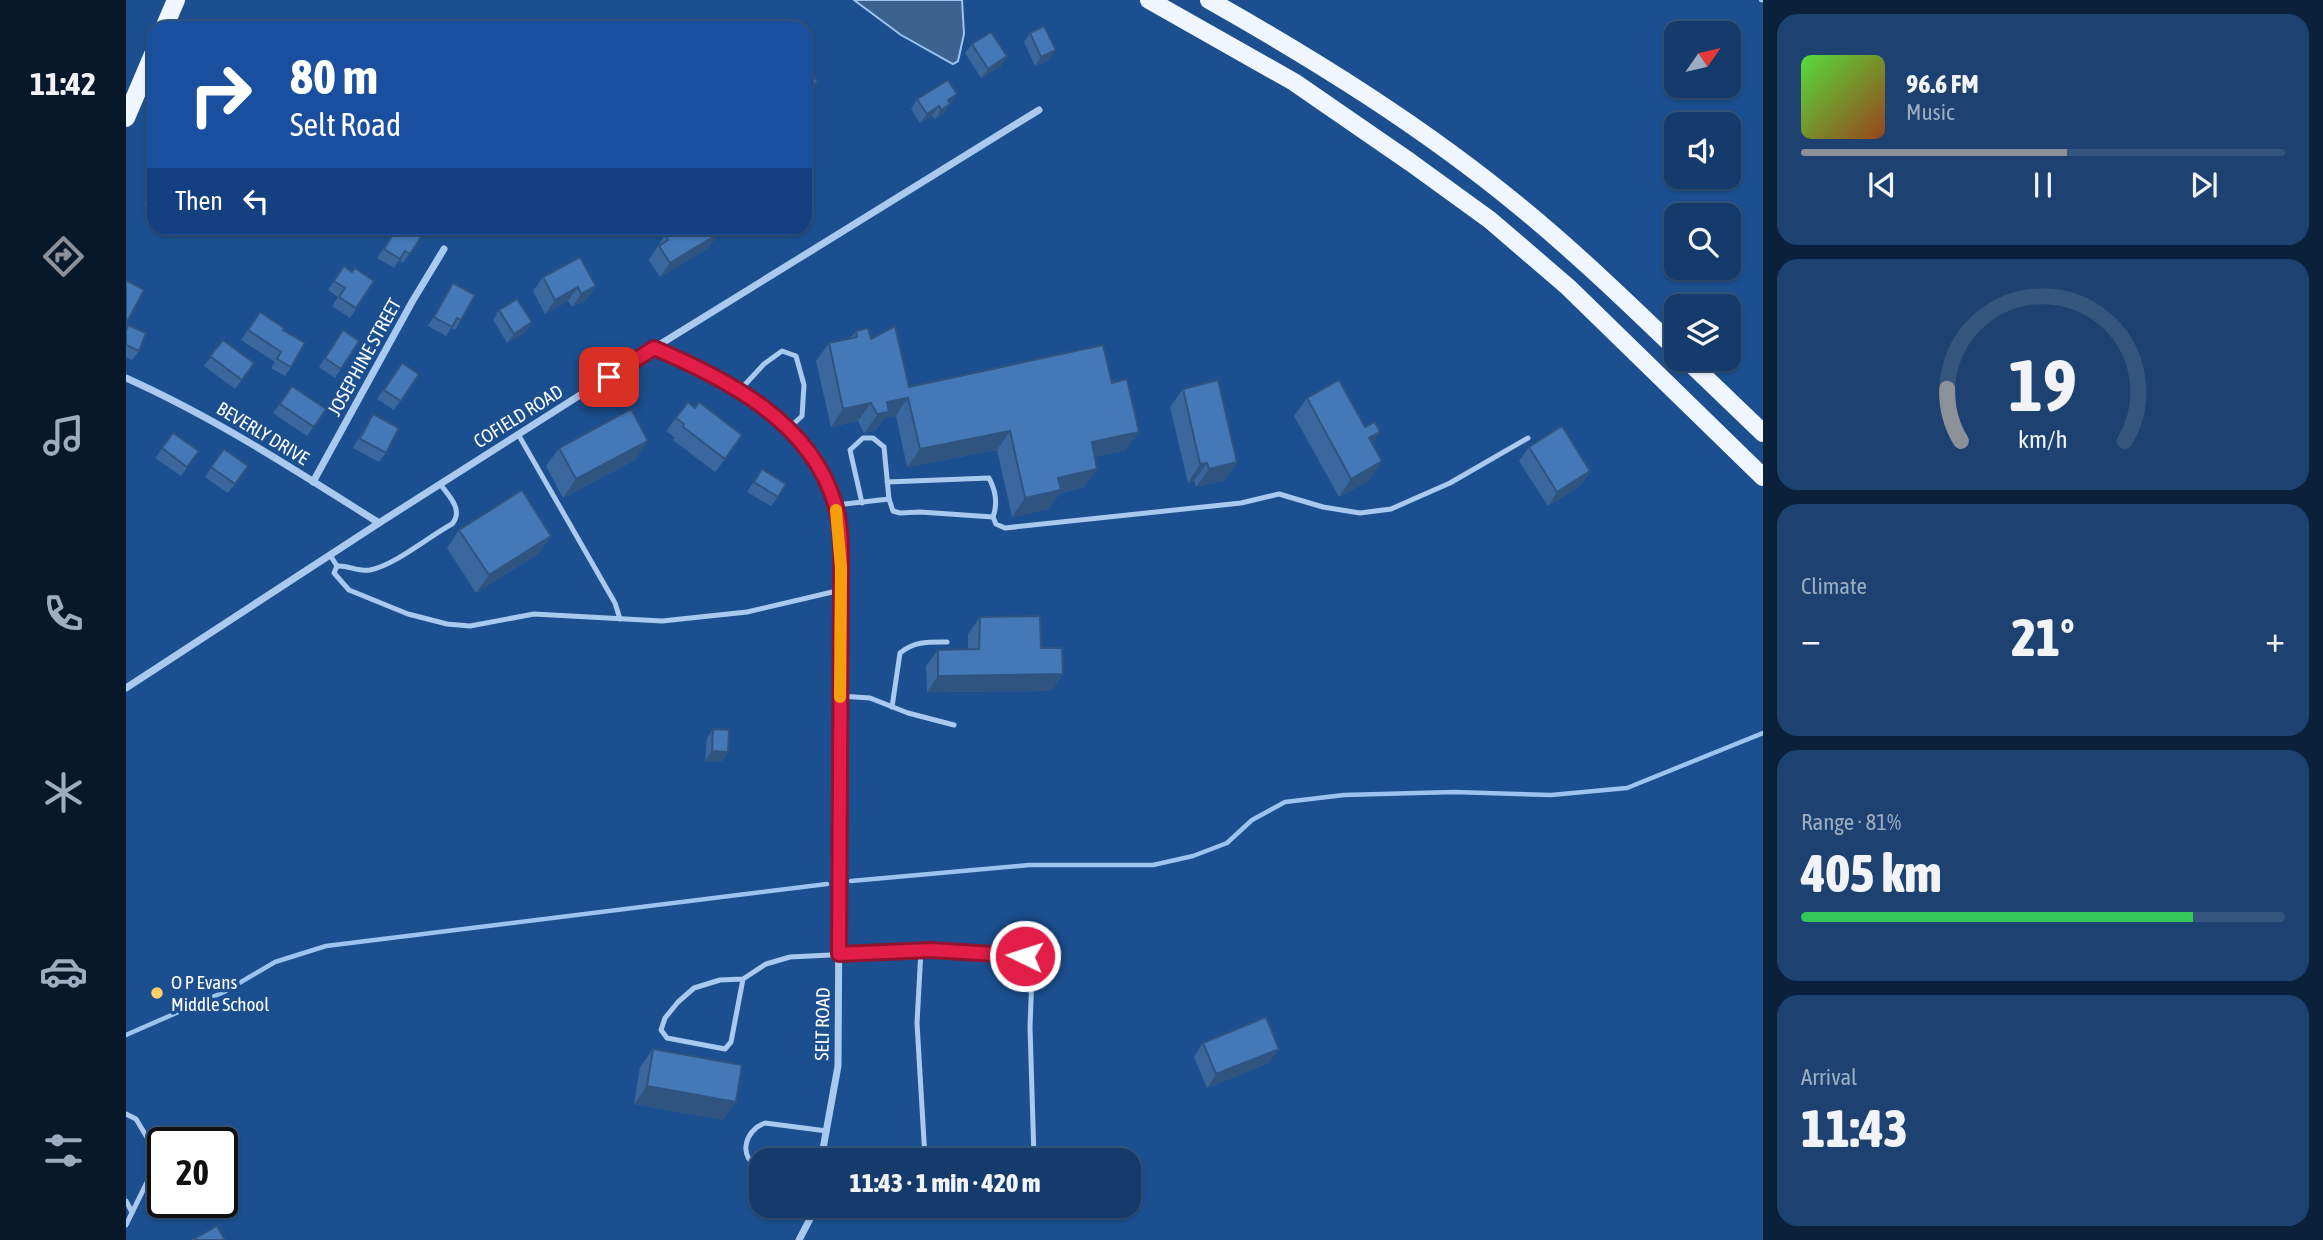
<!DOCTYPE html>
<meta charset="utf-8">
<style>
:root{--surface:#143b6b;--page:#1d4271;--text:#f1f3f6;--muted:#9dadc1;--line:#33557e;--accent:#8c9099}
body{margin:0;font-family:"Asap Condensed",sans-serif;background:var(--page);color:var(--text);height:100vh;display:flex;flex-direction:column;font-size:26px;white-space:nowrap}
*{box-sizing:border-box;margin:0}
p{font-size:23px;color:var(--muted)}
.icon{flex:none;width:38px;height:38px;fill:none;stroke:currentColor;stroke-width:2;stroke-linecap:round;stroke-linejoin:round}
.map{position:relative;flex:1;overflow:hidden}
.details{display:flex;flex-direction:column;gap:14px;padding:14px;background:#0b203b;width:560px}
.details>*{flex:none}
.top-card{position:absolute;left:21px;top:21px;width:665px;height:214px;border-radius:21px;box-shadow:0 2px 5px #0004,0 0 0 2px var(--line);background:#1a4fa0;color:#fff;overflow:hidden}
.needle{width:46px;rotate:56deg}
.fabs{position:absolute;left:1538px;top:21px;display:grid;gap:14px}
.fabs a{display:grid;place-items:center;width:77px;height:77px;border-radius:14px;background:var(--surface);box-shadow:0 2px 5px #0004,0 0 0 2px var(--line);font-size:35px}
.speed{position:absolute;left:21px;top:1127px;display:flex;gap:14px;font-size:35px;font-weight:700;text-align:center}
.speed>*{display:grid;place-content:center;width:91px;height:91px;border-radius:50%;background:var(--surface);box-shadow:0 2px 5px #0004,0 0 0 2px var(--line);line-height:1}
.speed .limit{border:4px solid #111;border-radius:10px;background:#fff;color:#111}
.pin{position:absolute;display:grid;place-items:center;width:60px;height:60px;color:#fff;margin:-30px;border-radius:14px;box-shadow:0 4px 10px #0006}
.me{position:absolute;width:77px;margin:-38px;rotate:274deg;stroke-linejoin:round;filter:drop-shadow(0 0 5px #0008)}
.turn{display:flex;align-items:center;gap:24px;height:147px;padding:0 28px;font-size:32px}
.turn .icon{width:91px;height:91px;stroke-width:2.5}
.turn b{display:block;font-size:49px;line-height:60px}
.then{display:flex;align-items:center;height:66px;padding:0 28px;background:#0003;gap:14px;font-size:26px}
.big{font-size:52px;font-weight:800;line-height:1.1}
.details .tile{flex:1;display:flex;flex-direction:column;justify-content:center;gap:10px;min-width:0;padding:0 24px;border-radius:21px;background:var(--page)}
.details .dial{align-items:center;gap:0}
.dial svg{height:182px;overflow:visible;fill:none;stroke:var(--line);stroke-width:7;stroke-linecap:round;text-anchor:middle}
.dial text{fill:var(--text);stroke:none}
.song{display:flex;align-items:center;gap:21px}
.cover{width:84px;height:84px;border-radius:10px;background:linear-gradient(135deg,hsl(110 70% 55%),hsl(20 70% 35%))}
.played{height:7px;border-radius:4px;background:linear-gradient(90deg,var(--accent) 55%,var(--line) 55%)}
.keys{display:flex;justify-content:space-around;direction:ltr}
.heat{display:flex;justify-content:space-between;align-items:center;font-size:38px;direction:ltr}
.charge{height:10px;border-radius:5px;background:linear-gradient(90deg,#34c759 81%,var(--line) 0)}
.trip{position:absolute;left:623px;top:1148px;width:392px;height:70px;border-radius:21px;background:var(--surface);box-shadow:0 2px 5px #0004,0 0 0 2px var(--line);font-weight:800;line-height:70px;text-align:center}
main{display:flex;flex:1;min-height:0}
.tab-bar{display:flex;flex-direction:column;width:126px;justify-content:space-around;align-items:center;background:#08182b;color:var(--muted)}
.tab-bar .icon{width:49px;height:49px}
.tab-bar .active{color:var(--accent)}
.tab-bar b{font-size:32px;color:var(--text)}
.map>svg:first-child{display:block}
.water{fill:#3c6290;stroke:#9cc4f0;stroke-width:2}
.lines{fill:none;stroke-linecap:round;stroke-linejoin:round}
.stream{stroke:#9cc4f0;stroke-width:4.5}
.service{stroke:#a9c9ee;stroke-width:5}
.minor{stroke:#a9c9ee;stroke-width:7}
.primary{stroke:#f0f6ff;stroke-width:18}
.wall{fill:#3a679d}
.shaded-wall{fill:#305480}
.building{fill:#4478b7;stroke:#305480;stroke-width:2}
.route-casing{stroke:#92132f;stroke-width:18}
.route{stroke:#e11d48;stroke-width:12}
.slow{stroke:#f59e0b;stroke-width:12}
.poi-dot{fill:#ffd166;stroke:#1b4f8f;stroke-width:2.5}
.labels{text-anchor:middle;dominant-baseline:central;stroke-width:7;stroke-linejoin:round;paint-order:stroke}
.street-label{font-size:19px;fill:#fff;stroke:#1b4f8f}
.poi-label{font-size:19px;fill:#fff;stroke:#1b4f8f;text-anchor:start}
</style>
<main>
<nav class="tab-bar">
<b>11:42</b>
<svg class="icon active" aria-label="directions" viewBox="0 0 24 24"><path d="M12 3l9 9-9 9-9-9zM9 14v-3h6M13 9l2 2-2 2"/></svg>
<svg class="icon" aria-label="music" viewBox="0 0 24 24"><path d="M9 18V5l10-2v13"/><circle cx="6" cy="18" r="3"/><circle cx="16" cy="16" r="3"/></svg>
<svg class="icon" aria-label="phone" viewBox="0 0 24 24"><path d="M5 4h4l2 5-3 2q2 4 5 5l2-3 5 2v4C11 20 4 13 5 4z"/></svg>
<svg class="icon" aria-label="climate" viewBox="0 0 24 24"><path d="M12 3v18M4 7l16 10M4 17L20 7"/></svg>
<svg class="icon" aria-label="car" viewBox="0 0 24 24"><path d="M5 17H2v-5l4-1 3-4h7l3 4 3 1v5h-3M9 17h6M6 11h13"/><circle cx="7" cy="17" r="2"/><circle cx="17" cy="17" r="2"/></svg>
<svg class="icon" aria-label="filters" viewBox="0 0 24 24"><path d="M4 7h16M4 17h16"/><circle cx="9" cy="7" r="2"/><circle cx="15" cy="17" r="2"/></svg>
</nav>
<div class="map">
<svg width="1637" height="1240" viewBox="0 0 1637 1240">
<rect width="100%" height="100%" fill="#1b4f8f"/>
<!-- water -->
<polygon class="water" points="728,0 836,0 838,34 832,61 827,64 775,35"/>
<g class="lines">
<!-- stream -->
<g class="stream">
<polyline points="1635,0 1637,0"/>
<polyline points="725,881 903,865 1027,865 1067,856 1101,843 1126,820 1159,802 1218,795 1328,792 1425,795 1501,788 1637,733"/>
<polyline points="0,1035 98,992 149,962 200,946 701,884"/>
</g>
<!-- service -->
<g class="service">
<polyline points="614,390 638,364 656,351 670,356 678,385 676,416 663,428"/>
<polyline points="392,434 489,603 494,619"/>
<path d="M761,482L863,478C870,491 872,503 867,517L870,524L879,528L1115,503L1153,494L1197,507L1234,513L1265,509L1324,483L1402,438"/>
<polyline points="736,503 724,450 737,438 747,438 758,447 763,499 767,511 774,513 794,512 867,517"/>
<polyline points="710,505 763,499"/>
<polyline points="204,555 211,566 208,573 223,590 282,614 321,624 344,626 408,614 536,621 621,612 715,590"/>
<path d="M211,566C222,565 232,572 244,570C269,565 302,537 326,524C338,510 323,496 314,484"/>
<polyline points="714,696 744,698 782,713 828,725"/>
<path d="M766,707L774,653C789,641 802,642 821,642"/>
<polyline points="795,950 791,1023 799,1158 802,1160"/>
<polyline points="617,979 605,1042 599,1049 541,1038 535,1030 539,1018 552,1002 568,988 594,980 617,979 640,964 664,957 805,950 899,956 906,975 904,1027 908,1158 905,1160"/>
<polyline points="0,1114 10,1119 22,1139 26,1172 0,1225"/>
<path d="M635,1167C611,1160 618,1130 639,1123L701,1131"/>
<polyline points="0,1201 6,1212"/>
</g>
<!-- minor -->
<g class="minor">
<polyline points="528,348 614,390 659,423 692,465 710,505 714,546 715,598 712,1066 695,1160"/>
<path d="M0,378C89,418 171,471 253,523"/>
<polyline points="187,482 286,302 318,249"/>
<polyline points="0,688 253,523 528,348 913,110"/>
<polyline points="673,1240 686,1215 687,1206"/>
</g>
<!-- primary -->
<g class="primary">
<polyline points="1023,0 1168,82 1284,162 1364,220 1442,287 1637,477"/>
<path d="M1083,0C1191,61 1297,127 1393,206C1448,251 1499,300 1550,349"/>
<polyline points="38,28 50,0"/>
<polyline points="0,118 28,52"/>
<polyline points="1560,359 1637,433"/>
</g>
</g>
<!-- wall -->
<g class="wall">
<polygon points="904,33 923,60 909,66 898,42"/>
<polygon points="846,44 875,66 855,78 839,53"/>
<polygon points="791,99 824,104 818,113 809,119 806,116 794,123 785,109"/>
<polygon points="28,186 28,210 18,204"/>
<polygon points="271,228 297,234 277,263 273,260 268,268 251,258"/>
<polygon points="539,235 583,248 534,277 523,260"/>
<polygon points="218,266 226,272 248,281 224,318 206,306 212,297 202,290"/>
<polygon points="417,277 470,286 460,300 446,307 442,301 419,314 407,291"/>
<polygon points="327,283 335,320 329,330 325,328 320,336 302,326"/>
<polygon points="373,310 406,322 399,332 381,343 367,320"/>
<polygon points="134,312 157,330 165,367 159,376 145,368 149,362 115,340"/>
<polygon points="2,325 13,351 6,360 0,357 0,328"/>
<polygon points="217,330 233,341 209,378 193,367"/>
<polygon points="730,331 745,339 783,387 1000,450 969,457 971,469 958,487 934,493 922,509 886,517 871,450 781,467 770,416 758,418 750,430 738,433 732,421 705,427 690,361 703,343 724,338"/>
<polygon points="97,340 128,363 109,389 78,366"/>
<polygon points="276,363 293,374 268,410 251,399"/>
<polygon points="166,386 200,409 181,436 147,413"/>
<polygon points="1057,389 1111,462 1099,480 1070,487 1068,481 1062,483 1044,407"/>
<polygon points="1181,398 1239,427 1254,432 1246,443 1244,480 1213,497 1168,416"/>
<polygon points="562,402 607,449 589,472 547,440 549,438 540,431"/>
<polygon points="247,414 260,453 253,462 227,448"/>
<polygon points="47,433 73,451 55,476 29,458"/>
<polygon points="1403,447 1464,471 1455,485 1422,506 1393,461"/>
<polygon points="433,448 509,460 437,498 420,466"/>
<polygon points="98,449 122,466 102,493 79,477"/>
<polygon points="636,469 652,497 645,506 621,492"/>
<polygon points="333,530 425,536 412,554 350,593 321,548"/>
<polygon points="854,617 915,648 937,674 925,691 801,692 800,666 812,650 842,649 842,634"/>
<polygon points="587,729 602,752 595,762 579,761 581,738"/>
<polygon points="1077,1043 1143,1063 1081,1088 1068,1057"/>
<polygon points="527,1049 597,1120 508,1104 514,1067"/>
</g>
<!-- shaded-wall -->
<g class="shaded-wall">
<polygon points="930,50 923,60 909,66 915,57"/>
<polygon points="881,56 875,66 855,78 862,69"/>
<polygon points="691,82 685,91 679,95 679,90"/>
<polygon points="831,94 825,103 815,109 822,100"/>
<polygon points="824,104 818,113 809,119 815,110"/>
<polygon points="813,106 806,116 794,123 801,114"/>
<polygon points="592,234 583,248 534,277 544,263"/>
<polygon points="470,286 460,300 446,307 455,294"/>
<polygon points="452,287 442,301 419,314 429,300"/>
<polygon points="406,322 399,332 381,343 388,334"/>
<polygon points="782,398 770,416 758,418 750,430 738,433 761,402"/>
<polygon points="745,403 732,421 705,427 717,409"/>
<polygon points="884,431 871,450 781,467 794,449"/>
<polygon points="1013,432 1000,450 953,461 966,442"/>
<polygon points="1254,432 1242,450 1243,438"/>
<polygon points="522,441 509,460 437,498 450,479"/>
<polygon points="1256,461 1244,480 1213,497 1225,479"/>
<polygon points="1111,462 1099,480 1070,487 1083,469"/>
<polygon points="1081,463 1068,481 1062,483 1074,464"/>
<polygon points="971,469 958,487 934,493 922,509 886,517 899,498 932,478"/>
<polygon points="1464,471 1455,485 1422,506 1431,492"/>
<polygon points="425,536 412,554 350,593 363,575"/>
<polygon points="937,674 925,691 801,692 812,676"/>
<polygon points="586,751 602,752 595,762 579,761"/>
<polygon points="1153,1049 1143,1063 1081,1088 1090,1074"/>
<polygon points="521,1086 610,1102 597,1120 508,1104"/>
</g>
<!-- building -->
<g class="building">
<polygon points="918,26 930,50 915,57 904,33"/>
<polygon points="865,32 881,56 862,69 846,44"/>
<polygon points="683,68 691,82 679,90 679,71"/>
<polygon points="822,80 831,94 822,100 824,104 815,110 813,106 801,114 791,99"/>
<polygon points="28,188 28,197 24,195"/>
<polygon points="271,228 286,228 297,234 284,254 279,251 274,259 258,249"/>
<polygon points="552,228 560,228 561,229 564,228 588,228 592,234 544,263 533,246 542,240 539,235"/>
<polygon points="454,257 470,286 455,294 452,287 429,300 417,277"/>
<polygon points="218,266 226,272 229,268 248,281 230,308 213,297 219,288 208,281"/>
<polygon points="0,280 18,290 0,324"/>
<polygon points="327,283 349,295 335,320 331,318 326,327 308,317"/>
<polygon points="391,299 406,322 388,334 373,310"/>
<polygon points="134,312 158,328 157,330 179,343 165,367 151,359 155,352 122,330"/>
<polygon points="2,325 20,333 13,351 0,345 0,331"/>
<polygon points="769,326 783,387 977,345 986,383 1001,379 1013,432 966,442 971,469 932,478 935,490 899,498 884,431 794,449 782,398 761,402 763,412 751,414 745,403 717,409 703,343 731,337 730,331 742,328 745,339"/>
<polygon points="217,330 233,341 215,369 199,358"/>
<polygon points="97,340 128,363 116,380 84,356"/>
<polygon points="276,363 293,374 275,401 258,390"/>
<polygon points="1092,380 1111,462 1083,469 1081,463 1074,464 1057,389"/>
<polygon points="1213,380 1239,427 1249,422 1254,432 1243,438 1256,461 1225,479 1181,398"/>
<polygon points="166,386 200,409 188,427 154,404"/>
<polygon points="562,402 569,408 573,402 616,435 599,459 557,427 558,424 550,418"/>
<polygon points="505,409 522,441 450,479 433,448"/>
<polygon points="247,414 273,428 260,453 234,439"/>
<polygon points="1436,426 1464,471 1431,492 1403,447"/>
<polygon points="47,433 73,451 61,467 36,448"/>
<polygon points="98,449 122,466 109,484 85,467"/>
<polygon points="636,469 660,484 652,497 628,482"/>
<polygon points="396,490 425,536 363,575 333,530"/>
<polygon points="914,616 915,648 936,648 937,674 812,676 812,650 853,649 854,617"/>
<polygon points="587,729 603,730 602,752 586,751"/>
<polygon points="1140,1017 1153,1049 1090,1074 1077,1043"/>
<polygon points="527,1049 616,1065 610,1102 521,1086"/>
<polygon points="91,1226 99,1240 66,1240"/>
</g>
<g class="lines">
<!-- route casing -->
<g class="route-casing">
<path id="route" d="M483,377L528,348C601,379 685,422 709,504C717,529 715,564 715,590L713,954L805,950L899,956"/>
</g>
<!-- route -->
<use href="#route" class="route"/>
<!-- slow -->
<polyline class="slow" points="710,510 715,568 714,697"/>
</g>
<!-- markers -->
<circle class="poi-dot" cx="31" cy="993" r="7"/>
<g class="labels">
<!-- street labels -->
<g class="street-label">
<text transform="translate(238 357) rotate(-61)">JOSEPHINE STREET</text>
<text transform="translate(392 416) rotate(-32)">COFIELD ROAD</text>
<text transform="translate(137 433) rotate(31)">BEVERLY DRIVE</text>
<text transform="translate(696 1024) rotate(-89)">SELT ROAD</text>
</g>
<!-- poi labels -->
<g class="poi-label">
<text x="45" y="982">O P Evans<tspan x="45" dy="22">Middle School</tspan></text>
</g>
</g>
</svg>
<div class="fabs">
<a><svg class="needle" viewBox="-14 -14 28 28"><path d="M0-13l5 13h-10z" fill="#e53935"/><path d="M0 13l5-13h-10z" fill="#9dadc1"/></svg></a>
<a><svg class="icon" aria-label="sound" viewBox="0 0 24 24"><path d="M4 9h4l5-4v14l-5-4H4zM17 9q2 3 0 6"/></svg></a>
<a><svg class="icon" aria-label="search" viewBox="0 0 24 24"><circle cx="10" cy="10" r="6"/><path d="M15 15l6 6"/></svg></a>
<a><svg class="icon" aria-label="layers" viewBox="0 0 24 24"><path d="M12 4l9 5-9 5-9-5zM3 14l9 5 9-5"/></svg></a>
</div>
<div class="speed"><div class="limit">20</div></div>
<div class="pin" style="left:483px;top:377px;background:#d93025"><svg class="icon" aria-label="arrive" viewBox="0 0 24 24"><path d="M6 21V4h12l-3 4 3 4H6"/></svg></div>
<svg class="me" style="left:899px;top:956px" viewBox="-20 -20 40 40"><circle r="17" fill="#e11d48" stroke="#fff" stroke-width="3"/><path d="M0-11L8 9 0 5-8 9z" fill="#fff"/></svg>
<div class="trip">11:43 · 1 min · 420 m</div>
<div class="top-card">
<div class="turn"><svg class="icon" aria-label="right" viewBox="0 0 24 24"><path d="M7 20v-9h11M14 6l5 5-5 5"/></svg><div><b>80 m</b>Selt Road</div></div>
<div class="then">Then<svg class="icon" aria-label="left" viewBox="0 0 24 24"><path d="M17 20v-9H6M10 6l-5 5 5 5"/></svg></div>
</div>
</div>
<section class="details">
<div class="tile">
<div class="song"><i class="cover"></i><div><b>96.6 FM</b><p>Music</p></div></div>
<div class="played"></div>
<div class="keys"><svg class="icon" aria-label="previous" viewBox="0 0 24 24"><path d="M18 5L8 12l10 7zM5 5v14"/></svg><svg class="icon" aria-label="pause" viewBox="0 0 24 24"><path d="M8 5v14M16 5v14"/></svg><svg class="icon" aria-label="next" viewBox="0 0 24 24"><path d="M6 5l10 7-10 7zM19 5v14"/></svg></div>
</div>
<div class="tile dial"><svg viewBox="0 0 100 80">
<path d="M14 69A42 42 0 1 1 86 69"/>
<path d="M14 69A42 42 0 0 1 8 46" stroke="#8c9099"/>
<text x="50" y="56" font-size="32" font-weight="700">19</text>
<text x="50" y="72" font-size="11">km/h</text>
</svg></div>
<div class="tile"><p>Climate</p>
<div class="heat"><a>−</a><b class="big">21°</b><a>+</a></div>
</div>
<div class="tile"><p>Range · 81%</p><b class="big">405 km</b><div class="charge"></div></div>
<div class="tile"><p>Arrival</p><b class="big">11:43</b></div>
</section>
</main>
